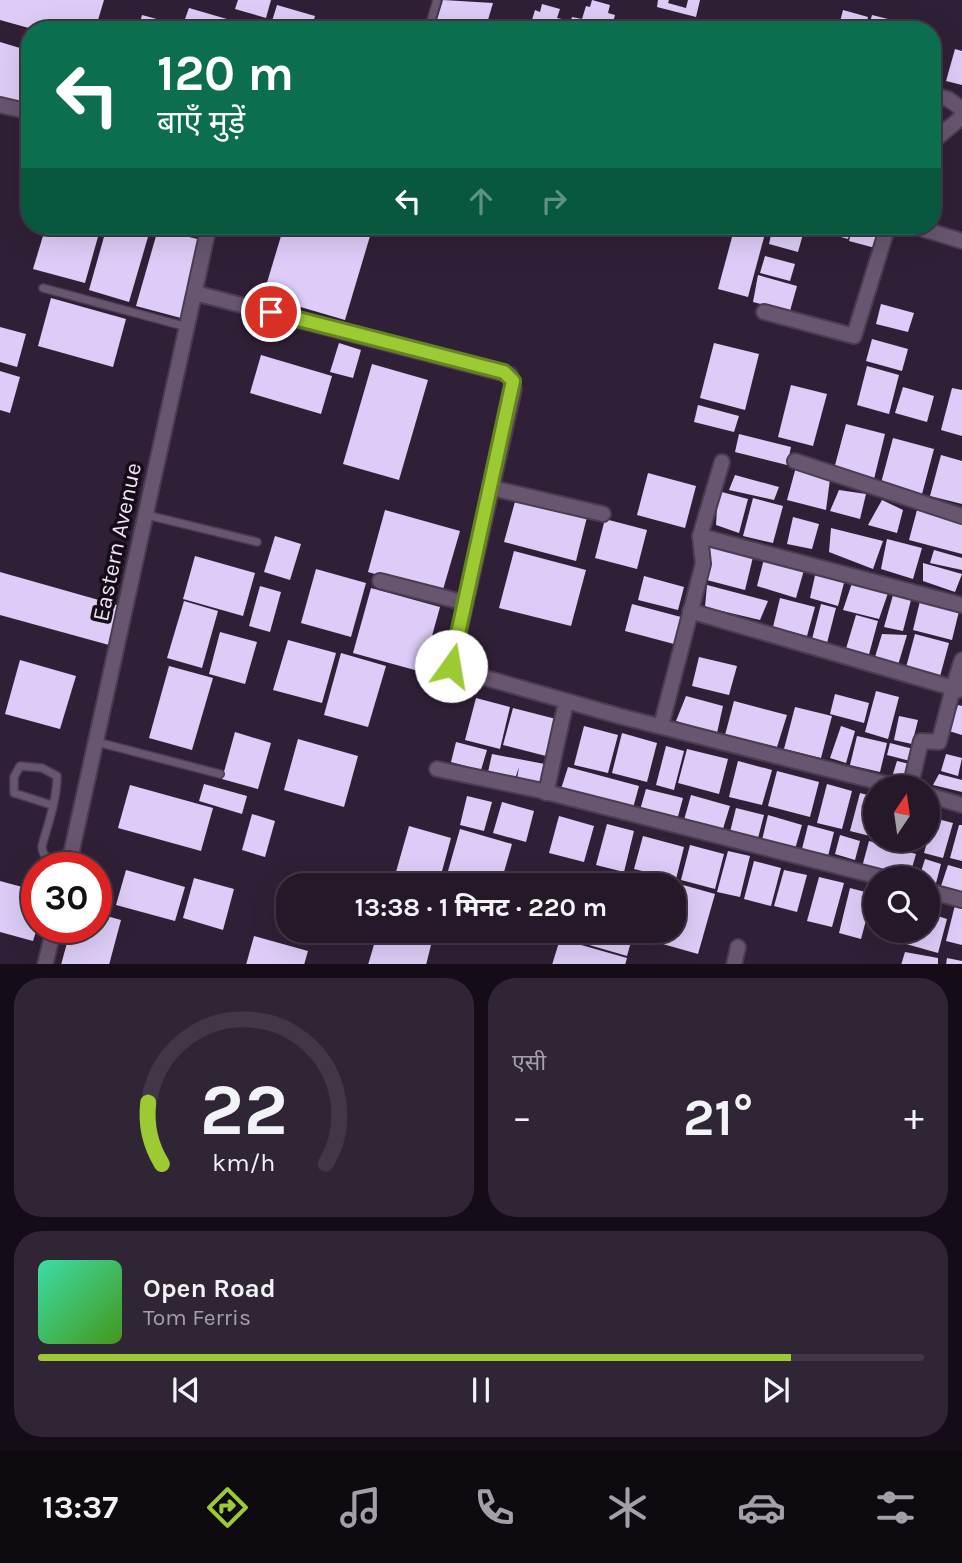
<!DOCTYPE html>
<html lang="hi">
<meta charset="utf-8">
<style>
:root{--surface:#241829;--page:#302535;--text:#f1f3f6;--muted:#a3a0a8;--line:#413746;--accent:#9cca32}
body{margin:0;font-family:Karla,"Noto Sans Devanagari",sans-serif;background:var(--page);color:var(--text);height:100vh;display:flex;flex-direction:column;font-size:26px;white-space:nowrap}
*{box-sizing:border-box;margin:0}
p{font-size:23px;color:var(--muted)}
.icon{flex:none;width:38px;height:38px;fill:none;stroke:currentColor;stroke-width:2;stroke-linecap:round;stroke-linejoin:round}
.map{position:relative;height:964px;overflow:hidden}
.drawer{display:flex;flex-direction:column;gap:14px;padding:14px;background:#140d17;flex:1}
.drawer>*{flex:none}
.guide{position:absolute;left:21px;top:21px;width:920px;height:214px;border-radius:28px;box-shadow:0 7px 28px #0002,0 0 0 2px var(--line);background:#0b6e4f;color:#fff;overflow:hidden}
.needle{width:46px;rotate:13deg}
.controls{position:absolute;left:863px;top:775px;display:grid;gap:14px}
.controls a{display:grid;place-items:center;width:77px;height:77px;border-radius:50%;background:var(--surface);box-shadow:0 7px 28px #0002,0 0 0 2px var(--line);font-size:35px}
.speed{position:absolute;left:21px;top:852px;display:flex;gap:14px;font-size:35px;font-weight:700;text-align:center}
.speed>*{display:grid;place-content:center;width:91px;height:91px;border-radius:50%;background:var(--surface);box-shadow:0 7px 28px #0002,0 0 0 2px var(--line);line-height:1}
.speed .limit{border:10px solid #d22;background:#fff;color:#111}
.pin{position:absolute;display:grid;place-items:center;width:60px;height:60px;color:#fff;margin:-30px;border:4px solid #fff;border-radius:50%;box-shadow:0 2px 7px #0007}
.me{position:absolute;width:77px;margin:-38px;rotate:13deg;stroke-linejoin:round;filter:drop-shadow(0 0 5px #0008)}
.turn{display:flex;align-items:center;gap:24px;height:147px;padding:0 21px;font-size:32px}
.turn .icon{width:91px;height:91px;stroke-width:2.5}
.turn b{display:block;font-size:49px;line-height:60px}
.lanes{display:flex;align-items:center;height:66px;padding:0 21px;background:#0003;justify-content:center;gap:35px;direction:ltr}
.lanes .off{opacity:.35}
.big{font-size:52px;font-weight:700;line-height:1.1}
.drawer .tile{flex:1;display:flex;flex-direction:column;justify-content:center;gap:10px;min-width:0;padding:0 24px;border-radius:28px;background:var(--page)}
.drawer .dial{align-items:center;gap:0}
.dial svg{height:182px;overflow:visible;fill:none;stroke:var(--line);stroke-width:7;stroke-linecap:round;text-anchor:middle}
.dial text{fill:var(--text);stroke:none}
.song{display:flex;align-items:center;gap:21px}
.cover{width:84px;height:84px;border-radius:10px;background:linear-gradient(135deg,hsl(160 70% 55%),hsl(100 70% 35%))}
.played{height:7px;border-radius:4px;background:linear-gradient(90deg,var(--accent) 85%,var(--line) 85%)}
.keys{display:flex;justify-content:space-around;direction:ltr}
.heat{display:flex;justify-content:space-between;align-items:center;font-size:38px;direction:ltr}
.drawer .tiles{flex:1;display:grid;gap:14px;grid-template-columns:1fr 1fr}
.tile:last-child{grid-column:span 2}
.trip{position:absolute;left:276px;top:873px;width:410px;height:70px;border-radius:28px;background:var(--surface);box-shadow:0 7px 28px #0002,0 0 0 2px var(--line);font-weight:700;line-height:70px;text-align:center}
.tabs{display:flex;height:112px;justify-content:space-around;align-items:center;background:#0e0a10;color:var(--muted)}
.tabs .icon{width:49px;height:49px}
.tabs .on{color:var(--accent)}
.tabs b{font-size:32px;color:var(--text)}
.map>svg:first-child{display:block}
.building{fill:#dcccf7}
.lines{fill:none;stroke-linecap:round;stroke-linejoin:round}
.lane-casing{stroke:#4b3d51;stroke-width:10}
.street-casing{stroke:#4b3d51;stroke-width:18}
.lane{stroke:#685670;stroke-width:7}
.street{stroke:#685670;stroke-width:14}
.route-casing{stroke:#658320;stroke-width:18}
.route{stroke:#9cca32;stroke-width:12}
.labels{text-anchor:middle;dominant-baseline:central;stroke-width:7;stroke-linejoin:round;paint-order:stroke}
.street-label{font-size:23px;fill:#ede3f3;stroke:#140d17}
</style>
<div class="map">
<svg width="962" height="965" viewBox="0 0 962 965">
<rect width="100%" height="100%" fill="#302037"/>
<!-- building -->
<g class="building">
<polygon points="0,0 104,0 95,30 36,30 0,20"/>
<polygon points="238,0 271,0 266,18 235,9"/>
<polygon points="443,0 493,3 485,30 434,30"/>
<polygon points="592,0 610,5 608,13 615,15 611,30 568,30 572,17 582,19 586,6 590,7"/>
<polygon points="658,0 669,0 668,3 686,8 688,0 700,0 696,17 657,7"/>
<polygon points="542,4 560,9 557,18 562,19 559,30 529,30 535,10 540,12"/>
<polygon points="277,5 315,16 311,30 272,21"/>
<polygon points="189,8 261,29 261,30 222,30 185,19"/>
<polygon points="843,10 868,17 865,29 840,22"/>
<polygon points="142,15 186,27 185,30 138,30"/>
<polygon points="872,15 908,24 907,30 868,30"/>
<polygon points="795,22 821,29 821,30 792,30"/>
<polygon points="837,23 860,29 860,30 835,30"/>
<polygon points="0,42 30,51 30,70 20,104 0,98"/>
<polygon points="955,49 962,51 962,85 946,81"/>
<polygon points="46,226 101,226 85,283 33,269"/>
<polygon points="107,226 134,226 150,230 129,302 89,290"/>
<polygon points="284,226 373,226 345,320 263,296"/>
<polygon points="735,226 767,226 748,297 718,289"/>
<polygon points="773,226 803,234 798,252 769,244"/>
<polygon points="802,226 851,226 848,239"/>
<polygon points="853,226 886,226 879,249 849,241"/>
<polygon points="158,229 201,240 181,318 136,306"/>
<polygon points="765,256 795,264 790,281 760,273"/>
<polygon points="758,275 797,286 790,311 753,302"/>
<polygon points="51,298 126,319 113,367 38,346"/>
<polygon points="881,304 914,313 908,332 876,324"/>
<polygon points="0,327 26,334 17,367 0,362"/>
<polygon points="872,339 908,349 902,371 866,361"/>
<polygon points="339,343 361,350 353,378 330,372"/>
<polygon points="714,343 759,354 745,410 700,398"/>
<polygon points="261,355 332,376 321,414 250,393"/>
<polygon points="372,364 428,380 399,480 343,464"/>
<polygon points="867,366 899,375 889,414 857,405"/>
<polygon points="0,371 20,377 10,413 0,410"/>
<polygon points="791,385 827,394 813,446 778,437"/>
<polygon points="903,387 934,396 927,422 895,413"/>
<polygon points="952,388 962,390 962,436 941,430"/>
<polygon points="698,405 739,416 734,432 694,422"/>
<polygon points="846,424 885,434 874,479 834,469"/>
<polygon points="739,434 791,447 787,465 735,452"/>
<polygon points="893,438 934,449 922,494 881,483"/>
<polygon points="941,455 962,461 962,504 930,496"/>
<polygon points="796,467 830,479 826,510 787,500"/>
<polygon points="648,473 696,486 685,528 637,515"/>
<polygon points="735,475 779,487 774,500 729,490"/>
<polygon points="839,490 866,494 860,519 830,511"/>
<polygon points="718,491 748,499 739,533 716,525"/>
<polygon points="516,498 587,517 576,561 504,542"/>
<polygon points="753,498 783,506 773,543 743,536"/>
<polygon points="882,500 903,510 897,533 868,525"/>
<polygon points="385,510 460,531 442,593 368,572"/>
<polygon points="917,510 962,522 962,554 909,540"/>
<polygon points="793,517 819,524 812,549 787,544"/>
<polygon points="605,519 647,530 637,569 595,558"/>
<polygon points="831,528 883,541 873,569 829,552"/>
<polygon points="275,536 301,544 290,580 264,572"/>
<polygon points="887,539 922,548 913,579 881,569"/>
<polygon points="708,545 753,557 745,590 699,578"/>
<polygon points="934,550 962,558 962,570 930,563"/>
<polygon points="514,551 586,570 571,626 499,608"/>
<polygon points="195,556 255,573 243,616 183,599"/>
<polygon points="764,559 804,570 796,598 757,586"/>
<polygon points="923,563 962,574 955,592 923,581"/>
<polygon points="316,569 366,583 351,637 301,623"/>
<polygon points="816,571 845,579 838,606 810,598"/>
<polygon points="0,572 120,606 109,645 0,615"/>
<polygon points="644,576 684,587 678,610 638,600"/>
<polygon points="852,583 888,593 879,619 843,610"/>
<polygon points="707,585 768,601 760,620 705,607"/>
<polygon points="260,586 281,592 270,632 249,626"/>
<polygon points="371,588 440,607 422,672 353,653"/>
<polygon points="893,595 911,600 903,631 884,627"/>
<polygon points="780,598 815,607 807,636 773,627"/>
<polygon points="184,601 218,611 202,668 167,658"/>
<polygon points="920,601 959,611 952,640 913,630"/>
<polygon points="632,604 681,617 674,644 625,631"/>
<polygon points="821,604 836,608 826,647 811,643"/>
<polygon points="856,615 878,621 868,658 845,652"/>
<polygon points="220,632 257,642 245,684 209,674"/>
<polygon points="882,634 907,635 898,665 875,657"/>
<polygon points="915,634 949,643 939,680 905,671"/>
<polygon points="288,640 336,653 322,703 273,690"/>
<polygon points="341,653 386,666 368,727 324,715"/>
<polygon points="699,657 737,666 729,695 692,686"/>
<polygon points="20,660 76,676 60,729 5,714"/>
<polygon points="169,666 213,678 192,750 149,738"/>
<polygon points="876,691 899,697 888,739 865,732"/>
<polygon points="835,694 869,703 864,723 830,714"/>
<polygon points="686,696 723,706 717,733 676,721"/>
<polygon points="476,698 510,707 500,749 465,740"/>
<polygon points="734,701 787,715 777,747 725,735"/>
<polygon points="958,705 962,706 962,735 949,731"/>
<polygon points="795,707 832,716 821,758 784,749"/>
<polygon points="513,708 556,719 546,756 503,745"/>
<polygon points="899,716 918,720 912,744 894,740"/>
<polygon points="584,726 618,735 608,773 574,765"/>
<polygon points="841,726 855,731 846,763 830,758"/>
<polygon points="235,732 271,743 258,789 222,779"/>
<polygon points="622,733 657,743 647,782 612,773"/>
<polygon points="857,736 887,743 880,772 850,765"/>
<polygon points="298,739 358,756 344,807 284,790"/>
<polygon points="456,742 487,750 481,770 451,762"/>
<polygon points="890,743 917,750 914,762 887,755"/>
<polygon points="666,746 684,751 674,790 656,785"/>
<polygon points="687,749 728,759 719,794 678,783"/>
<polygon points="492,754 550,765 545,786 517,779 519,767 515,779 488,772"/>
<polygon points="946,754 962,758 958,776 941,771"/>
<polygon points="738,761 772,770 762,805 729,797"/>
<polygon points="897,761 914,765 909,781 892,777"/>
<polygon points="568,767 639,786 633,808 561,789"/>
<polygon points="777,771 819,782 810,817 768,806"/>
<polygon points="939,774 962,780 962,792 933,785"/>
<polygon points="204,784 247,796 242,814 199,801"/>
<polygon points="827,784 852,791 842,829 817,823"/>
<polygon points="130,785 213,808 201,851 118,828"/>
<polygon points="646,789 683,798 677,820 640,810"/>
<polygon points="860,793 875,797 874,837 850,831"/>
<polygon points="691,795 730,806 722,832 684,820"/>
<polygon points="467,796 492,802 484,831 460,825"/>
<polygon points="502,802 534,811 526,842 493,833"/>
<polygon points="736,808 764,815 758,838 730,832"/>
<polygon points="252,814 275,821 265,857 242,850"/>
<polygon points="768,815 802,825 795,849 762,840"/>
<polygon points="559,816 594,826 584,862 549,853"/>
<polygon points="934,818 953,823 943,858 924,853"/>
<polygon points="607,824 634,831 624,872 596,865"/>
<polygon points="808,825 834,832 828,856 802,849"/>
<polygon points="959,825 962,825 962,861 950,858"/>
<polygon points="409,826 451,838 438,886 392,886"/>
<polygon points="460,829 512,844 500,886 472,886 446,878"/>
<polygon points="840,835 860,841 855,860 835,854"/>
<polygon points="643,836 684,847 676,879 634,869"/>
<polygon points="879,840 917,840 914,851"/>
<polygon points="869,841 916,854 909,878 862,867"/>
<polygon points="690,845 724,854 715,889 681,880"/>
<polygon points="728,851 750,856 740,897 717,892"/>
<polygon points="925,859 941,864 935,887 928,884 928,878 919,878"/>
<polygon points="754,861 781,868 771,906 744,899"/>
<polygon points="948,865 962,869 962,893 941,886"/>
<polygon points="126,870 185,887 175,921 116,905"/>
<polygon points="784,870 807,875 797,912 774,906"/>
<polygon points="819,877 844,883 832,927 807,921"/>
<polygon points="194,878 234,889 223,930 183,918"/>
<polygon points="662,879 715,894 698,954 645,939 647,931 674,931 674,886 660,886"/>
<polygon points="0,881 37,891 37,928 33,941 0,932"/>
<polygon points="850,888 873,894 861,939 839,933"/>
<polygon points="955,905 962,907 962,945 946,941"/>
<polygon points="96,913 121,920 109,965 61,965 71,928 96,928"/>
<polygon points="928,913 947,919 938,953 899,942 902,931 928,931"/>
<polygon points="378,931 412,931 433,937 426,965 368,965"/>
<polygon points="574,931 634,931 627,956 572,940"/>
<polygon points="254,936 308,951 304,965 246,965"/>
<polygon points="560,939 627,958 625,965 552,965"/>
<polygon points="905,952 938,958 938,965 901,965"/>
<polygon points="947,958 962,961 962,965 946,965"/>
</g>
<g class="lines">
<!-- lane casing -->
<g class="lane-casing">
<g id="lane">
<polyline points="430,24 437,0"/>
<polyline points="43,288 187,327"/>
<polyline points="147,515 257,542"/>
<polyline points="97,742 220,774"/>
<path d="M52,805L14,793V777L20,766L42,768L57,776C57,799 48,824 42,846C42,861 56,861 68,865"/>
</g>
</g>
<!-- street casing -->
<g class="street-casing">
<g id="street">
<polyline points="933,95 948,99 962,109"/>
<polyline points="0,105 30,112"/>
<polyline points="933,141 962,117"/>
<polyline points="913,226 962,241"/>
<polyline points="195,293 510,375 514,389 451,668 619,716 902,788"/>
<polyline points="764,312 854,336 888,226"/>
<polyline points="795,461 962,516"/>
<polyline points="492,488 603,514"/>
<polyline points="700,536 962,605"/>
<polyline points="380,581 466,603"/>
<polyline points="690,611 953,688 939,742 921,741 910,788"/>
<polyline points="959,690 953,688 962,660"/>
<polyline points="661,726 703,564 700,536 722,462"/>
<polyline points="437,769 538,790 884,878"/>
<polyline points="546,793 566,702"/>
<polyline points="928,795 962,805"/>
<polyline points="68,868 209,226"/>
<polyline points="928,891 962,900"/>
<polyline points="45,965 54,928"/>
<polyline points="734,965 738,947"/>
</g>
</g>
<!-- lane -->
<use href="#lane" class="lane"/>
<!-- street -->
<use href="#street" class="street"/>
</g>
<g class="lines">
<!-- route casing -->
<g class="route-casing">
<polyline id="route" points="271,312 504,372 513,381 451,666"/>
</g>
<!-- route -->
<use href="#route" class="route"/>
</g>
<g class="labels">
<!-- street labels -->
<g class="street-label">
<text transform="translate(117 542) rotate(-78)">Eastern Avenue</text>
</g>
</g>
</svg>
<div class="controls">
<a><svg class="needle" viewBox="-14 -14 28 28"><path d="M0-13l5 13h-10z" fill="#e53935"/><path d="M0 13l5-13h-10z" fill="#a3a0a8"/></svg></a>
<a><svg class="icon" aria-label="search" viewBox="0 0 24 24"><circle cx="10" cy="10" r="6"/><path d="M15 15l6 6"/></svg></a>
</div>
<div class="speed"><div class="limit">30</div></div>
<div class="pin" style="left:271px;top:312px;background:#d93025"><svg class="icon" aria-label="arrive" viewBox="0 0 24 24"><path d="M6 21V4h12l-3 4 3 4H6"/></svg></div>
<svg class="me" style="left:451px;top:666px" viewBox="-20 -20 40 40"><circle r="19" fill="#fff"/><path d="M0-13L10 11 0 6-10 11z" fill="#9cca32"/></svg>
<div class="trip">13:38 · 1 मिनट · 220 m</div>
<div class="guide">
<div class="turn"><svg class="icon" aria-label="left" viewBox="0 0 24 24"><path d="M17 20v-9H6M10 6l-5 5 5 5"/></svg><div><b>120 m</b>बाएँ मुड़ें</div></div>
<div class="lanes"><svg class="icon" aria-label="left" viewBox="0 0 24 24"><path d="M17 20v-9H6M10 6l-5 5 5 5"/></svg><svg class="icon off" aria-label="ahead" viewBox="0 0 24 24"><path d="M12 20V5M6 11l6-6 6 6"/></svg><svg class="icon off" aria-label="right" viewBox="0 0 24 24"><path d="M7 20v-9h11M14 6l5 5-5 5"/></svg></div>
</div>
</div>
<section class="drawer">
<div class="tiles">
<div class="tile dial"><svg viewBox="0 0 100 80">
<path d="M14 69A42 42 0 1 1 86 69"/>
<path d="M14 69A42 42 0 0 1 8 42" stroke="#9cca32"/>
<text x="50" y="56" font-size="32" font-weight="700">22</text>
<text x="50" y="72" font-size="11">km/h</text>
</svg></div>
<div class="tile"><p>एसी</p>
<div class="heat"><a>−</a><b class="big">21°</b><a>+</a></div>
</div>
<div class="tile">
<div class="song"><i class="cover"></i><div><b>Open Road</b><p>Tom Ferris</p></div></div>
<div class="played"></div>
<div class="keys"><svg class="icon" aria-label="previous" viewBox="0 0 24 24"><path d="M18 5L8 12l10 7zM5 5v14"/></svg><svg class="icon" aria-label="pause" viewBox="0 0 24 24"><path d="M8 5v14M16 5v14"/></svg><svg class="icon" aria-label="next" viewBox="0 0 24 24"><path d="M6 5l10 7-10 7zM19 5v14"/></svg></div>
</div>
</div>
</section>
<nav class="tabs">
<b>13:37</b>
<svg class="icon on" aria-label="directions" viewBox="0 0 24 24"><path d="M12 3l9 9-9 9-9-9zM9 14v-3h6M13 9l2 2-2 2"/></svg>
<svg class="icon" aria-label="music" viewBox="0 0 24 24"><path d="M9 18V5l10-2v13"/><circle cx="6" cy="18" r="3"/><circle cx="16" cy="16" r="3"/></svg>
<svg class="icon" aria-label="phone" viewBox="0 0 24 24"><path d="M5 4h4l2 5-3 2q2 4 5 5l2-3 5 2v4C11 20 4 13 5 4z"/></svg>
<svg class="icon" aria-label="climate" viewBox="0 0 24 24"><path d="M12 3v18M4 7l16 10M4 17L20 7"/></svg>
<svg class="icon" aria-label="car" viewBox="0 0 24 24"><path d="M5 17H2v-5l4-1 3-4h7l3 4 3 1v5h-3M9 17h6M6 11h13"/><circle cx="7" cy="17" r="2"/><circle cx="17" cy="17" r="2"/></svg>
<svg class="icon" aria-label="filters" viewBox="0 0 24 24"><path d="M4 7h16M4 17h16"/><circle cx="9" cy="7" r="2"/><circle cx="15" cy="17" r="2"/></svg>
</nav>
